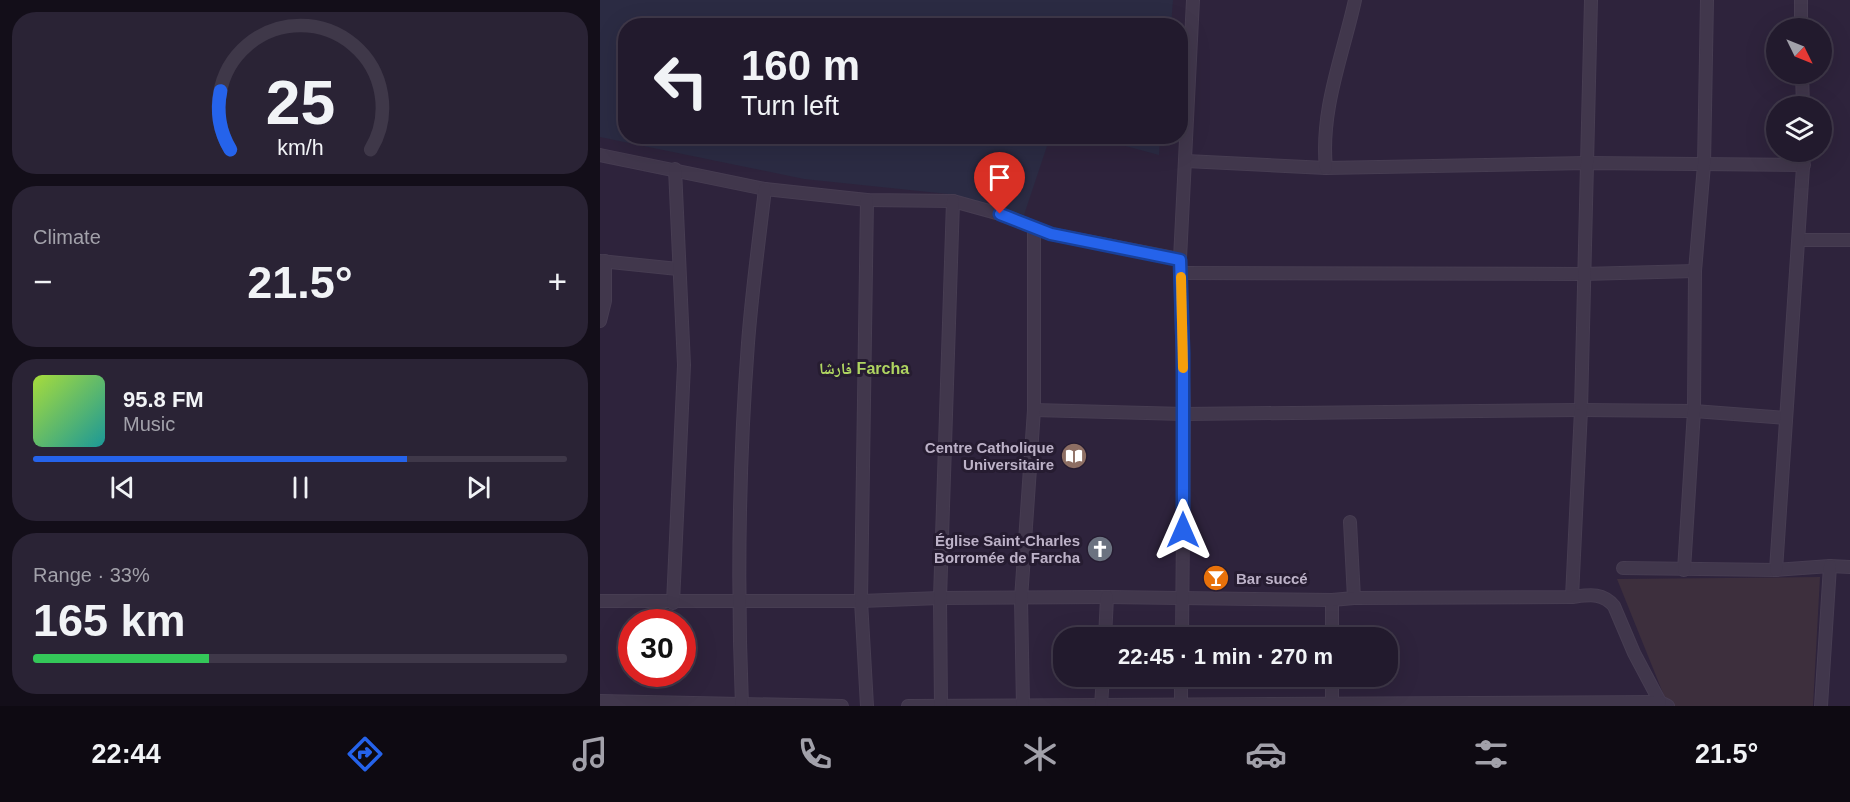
<!DOCTYPE html>
<meta charset="utf-8">
<style>
:root{--surface:#221a2d;--page:#2a2335;--text:#f1f3f6;--muted:#a2a1aa;--line:#3f3849;--accent:#2563eb}
body{margin:0;font-family:Arial,"Noto Naskh Arabic",sans-serif;background:var(--page);color:var(--text);height:100vh;display:flex;flex-direction:column;font-size:22px;white-space:nowrap}
*{box-sizing:border-box;margin:0}
p{font-size:20px;color:var(--muted)}
.icon{flex:none;width:33px;height:33px;fill:none;stroke:currentColor;stroke-width:2;stroke-linecap:round;stroke-linejoin:round}
.map{position:relative;flex:1;overflow:hidden}
.drawer{display:flex;flex-direction:column;gap:12px;padding:12px;background:#130e19;width:600px}
.drawer>*{flex:none}
.top-card{position:absolute;left:18px;top:18px;width:570px;height:126px;border-radius:24px;box-shadow:0 6px 24px #0002,0 0 0 2px var(--line);background:#221a2d;color:var(--text);overflow:hidden}
.needle{width:39px;rotate:133deg}
.controls{position:absolute;left:1166px;top:18px;display:grid;gap:12px}
.controls a{display:grid;place-items:center;width:66px;height:66px;border-radius:50%;background:var(--surface);box-shadow:0 6px 24px #0002,0 0 0 2px var(--line);font-size:30px}
.speed{position:absolute;left:18px;top:609px;display:flex;gap:12px;font-size:30px;font-weight:700;text-align:center}
.speed>*{display:grid;place-content:center;width:78px;height:78px;border-radius:50%;background:var(--surface);box-shadow:0 6px 24px #0002,0 0 0 2px var(--line);line-height:1}
.speed .limit{border:9px solid #d22;background:#fff;color:#111}
.pin{position:absolute;display:grid;place-items:center;width:51px;height:51px;color:#fff;margin:-62px -26px;border-radius:50% 50% 50% 0;rotate:-45deg;box-shadow:0 0 6px #0007}
.pin .icon{rotate:45deg}
.me{position:absolute;width:66px;margin:-33px;rotate:0deg;stroke-linejoin:round;filter:drop-shadow(0 0 4px #0008)}
.turn{display:flex;align-items:center;gap:21px;height:126px;padding:0 24px;font-size:27px}
.turn .icon{width:78px;height:78px;stroke-width:2.5}
.turn b{display:block;font-size:42px;line-height:51px}
.big{font-size:45px;font-weight:700;line-height:1.1}
.drawer .card{flex:1;display:flex;flex-direction:column;justify-content:center;gap:9px;min-width:0;padding:0 21px;border-radius:24px;background:var(--page)}
.drawer .dial{align-items:center;gap:0}
.dial svg{height:156px;overflow:visible;fill:none;stroke:var(--line);stroke-width:7;stroke-linecap:round;text-anchor:middle}
.dial text{fill:var(--text);stroke:none}
.song{display:flex;align-items:center;gap:18px}
.cover{width:72px;height:72px;border-radius:9px;background:linear-gradient(135deg,hsl(80 70% 55%),hsl(180 70% 35%))}
.played{height:6px;border-radius:3px;background:linear-gradient(90deg,var(--accent) 70%,var(--line) 70%)}
.keys{display:flex;justify-content:space-around;direction:ltr}
.heat{display:flex;justify-content:space-between;align-items:center;font-size:33px;direction:ltr}
.charge{height:9px;border-radius:4px;background:linear-gradient(90deg,#34c759 33%,var(--line) 0)}
.trip{position:absolute;left:453px;top:627px;width:345px;height:60px;border-radius:24px;background:var(--surface);box-shadow:0 6px 24px #0002,0 0 0 2px var(--line);font-weight:700;line-height:60px;text-align:center}
.tabs{display:flex;height:96px;justify-content:space-around;align-items:center;background:#0e0a12;color:var(--muted)}
.tabs .icon{width:42px;height:42px}
.tabs .selected{color:var(--accent)}
.tabs b{font-size:27px;color:var(--text)}
main{display:flex;flex:1;min-height:0}
.map>svg:first-child{display:block}
.medical{fill:#3d2f3d}
.green{fill:#2b2b43}
.lines{fill:none;stroke-linecap:round;stroke-linejoin:round}
.street-casing{stroke:#473d52;stroke-width:14}
.street{stroke:#41374c;stroke-width:12}
.route-casing{stroke:#184099;stroke-width:15}
.route{stroke:#2563eb;stroke-width:10}
.slow{stroke:#f59e0b;stroke-width:10}
.labels{text-anchor:middle;dominant-baseline:central;stroke-width:6;stroke-linejoin:round;paint-order:stroke}
.poi-label{font-size:15px;font-weight:bold;fill:#bdb2c8;stroke:#261c31;text-anchor:end}
.neighbourhood-label{font-size:16px;font-weight:bold;fill:#afd461;stroke:#261c31}
</style>
<main>
<section class="drawer">
<div class="card dial"><svg viewBox="0 0 100 80">
<path d="M14 69A42 42 0 1 1 86 69"/>
<path d="M14 69A42 42 0 0 1 9 39" stroke="#2563eb"/>
<text x="50" y="56" font-size="32" font-weight="700">25</text>
<text x="50" y="72" font-size="11">km/h</text>
</svg></div>
<div class="card"><p>Climate</p>
<div class="heat"><a>−</a><b class="big">21.5°</b><a>+</a></div>
</div>
<div class="card">
<div class="song"><i class="cover"></i><div><b>95.8 FM</b><p>Music</p></div></div>
<div class="played"></div>
<div class="keys"><svg class="icon" aria-label="previous" viewBox="0 0 24 24"><path d="M18 5L8 12l10 7zM5 5v14"/></svg><svg class="icon" aria-label="pause" viewBox="0 0 24 24"><path d="M8 5v14M16 5v14"/></svg><svg class="icon" aria-label="next" viewBox="0 0 24 24"><path d="M6 5l10 7-10 7zM19 5v14"/></svg></div>
</div>
<div class="card"><p>Range · 33%</p><b class="big">165 km</b><div class="charge"></div></div>
</section>
<div class="map">
<svg width="1250" height="706" viewBox="0 0 1250 706">
<rect width="100%" height="100%" fill="#2e233c"/>
<!-- medical -->
<polygon class="medical" points="1220,577 1213,706 1072,706 1067,703 1017,579"/>
<!-- green -->
<g class="green">
<polygon points="0,0 573,0 571,26 26,26 26,136 450,137 424,215 348,194 204,179 0,137"/>
<polygon points="492,137 560,137 559,155"/>
</g>
<g class="lines">
<!-- street casing -->
<g class="street-casing">
<g id="street">
<polyline points="1201,0 1201,28"/>
<polyline points="1202,74 1203,106"/>
<polyline points="0,155 165,189 267,200 353,201 400,214 451,234 580,259"/>
<polyline points="586,161 726,168 986,163 1204,165"/>
<path d="M726,168C720,110 743,55 755,0"/>
<polyline points="1200,240 1250,240"/>
<polyline points="0,261 78,269"/>
<polyline points="581,273 983,274 1095,271"/>
<polyline points="0,321 5,301 5,261"/>
<polyline points="434,410 584,414 981,410 1094,411 1186,418"/>
<polyline points="750,522 754,598"/>
<polyline points="1023,568 1176,570 1230,566 1250,567"/>
<polyline points="1084,570 1094,411 1095,271 1104,165 1107,0"/>
<polyline points="1176,570 1204,152"/>
<polyline points="972,597 981,410 991,0"/>
<polyline points="732,600 732,638"/>
<path d="M0,601H261L340,598L507,597L732,600L754,598L972,597C989,595 1002,592 1014,606L1034,653L1060,702L1068,706"/>
<polyline points="73,603 84,365 75,169"/>
<polyline points="505,638 507,597"/>
<polyline points="582,638 584,414 580,259 593,0"/>
<polyline points="0,701 242,706"/>
<path d="M142,706C137,585 139,463 148,343C152,291 159,240 165,189"/>
<polyline points="267,706 261,601 267,200"/>
<polyline points="308,706 1060,702"/>
<polyline points="341,706 340,598 353,201"/>
<polyline points="423,706 421,599 434,410 434,228"/>
<polyline points="501,706 503,676"/>
<polyline points="581,706 581,676"/>
<polyline points="732,706 732,676"/>
<polyline points="1221,706 1230,566"/>
</g>
</g>
<!-- street -->
<use href="#street" class="street"/>
</g>
<g class="lines">
<!-- route casing -->
<g class="route-casing">
<polyline id="route" points="400,214 451,234 580,260 583,353 583,530"/>
</g>
<!-- route -->
<use href="#route" class="route"/>
<!-- slow -->
<polyline class="slow" points="581,277 583,368"/>
</g>
<!-- icons -->
<defs>
<g id="library-disc" transform="scale(1.35)"><circle r="9.5" fill="#8d6e63" stroke="#261c31"/><path d="M-6-4Q-3-5.5-.7-3.5V5Q-3 3-6 4ZM6-4Q3-5.5 .7-3.5V5Q3 3 6 4Z" fill="#fff"/></g>
<g id="church-disc" transform="scale(1.35)"><circle r="9.5" fill="#6b7280" stroke="#261c31"/><path d="M-1.2-6h2.4v3.5h3.3v2.4h-3.3V6h-2.4V-.1h-3.3v-2.4h3.3Z" fill="#fff"/></g>
<g id="bar-disc" transform="scale(1.35)"><circle r="9.5" fill="#e8710a" stroke="#261c31"/><path d="M-6-5H6L.8 .8V4.5H3.5V6h-7V4.5H-.8V.8Z" fill="#fff"/></g>
</defs>
<g fill-rule="evenodd">
<use href="#library-disc" x="474" y="456"/>
<use href="#church-disc" x="500" y="549"/>
<use href="#bar-disc" x="616" y="578"/>
</g>
<g class="labels">
<!-- poi labels -->
<g class="poi-label">
<text x="454" y="447">Centre Catholique<tspan x="454" dy="17">Universitaire</tspan></text>
<text x="480" y="540">Église Saint-Charles<tspan x="480" dy="17">Borromée de Farcha</tspan></text>
<text x="636" y="578" text-anchor="start">Bar succé</text>
</g>
<!-- neighbourhood labels -->
<g class="neighbourhood-label">
<text x="264" y="368">فارشا Farcha</text>
</g>
</g>
</svg>
<div class="controls">
<a><svg class="needle" viewBox="-14 -14 28 28"><path d="M0-13l5 13h-10z" fill="#e53935"/><path d="M0 13l5-13h-10z" fill="#a2a1aa"/></svg></a>
<a><svg class="icon" aria-label="layers" viewBox="0 0 24 24"><path d="M12 4l9 5-9 5-9-5zM3 14l9 5 9-5"/></svg></a>
</div>
<div class="speed"><div class="limit">30</div></div>
<div class="pin" style="left:400px;top:214px;background:#d93025"><svg class="icon" aria-label="arrive" viewBox="0 0 24 24"><path d="M6 21V4h12l-3 4 3 4H6"/></svg></div>
<svg class="me" style="left:583px;top:530px" viewBox="-20 -20 40 40"><path d="M0-17L14 15 0 8-14 15z" fill="#2563eb" stroke="#fff" stroke-width="4"/></svg>
<div class="trip">22:45 · 1 min · 270 m</div>
<div class="top-card">
<div class="turn"><svg class="icon" aria-label="left" viewBox="0 0 24 24"><path d="M17 20v-9H6M10 6l-5 5 5 5"/></svg><div><b>160 m</b>Turn left</div></div>
</div>
</div>
</main>
<nav class="tabs">
<b>22:44</b>
<svg class="icon selected" aria-label="directions" viewBox="0 0 24 24"><path d="M12 3l9 9-9 9-9-9zM9 14v-3h6M13 9l2 2-2 2"/></svg>
<svg class="icon" aria-label="music" viewBox="0 0 24 24"><path d="M9 18V5l10-2v13"/><circle cx="6" cy="18" r="3"/><circle cx="16" cy="16" r="3"/></svg>
<svg class="icon" aria-label="phone" viewBox="0 0 24 24"><path d="M5 4h4l2 5-3 2q2 4 5 5l2-3 5 2v4C11 20 4 13 5 4z"/></svg>
<svg class="icon" aria-label="climate" viewBox="0 0 24 24"><path d="M12 3v18M4 7l16 10M4 17L20 7"/></svg>
<svg class="icon" aria-label="car" viewBox="0 0 24 24"><path d="M5 17H2v-5l4-1 3-4h7l3 4 3 1v5h-3M9 17h6M6 11h13"/><circle cx="7" cy="17" r="2"/><circle cx="17" cy="17" r="2"/></svg>
<svg class="icon" aria-label="filters" viewBox="0 0 24 24"><path d="M4 7h16M4 17h16"/><circle cx="9" cy="7" r="2"/><circle cx="15" cy="17" r="2"/></svg>
<b>21.5°</b>
</nav>
